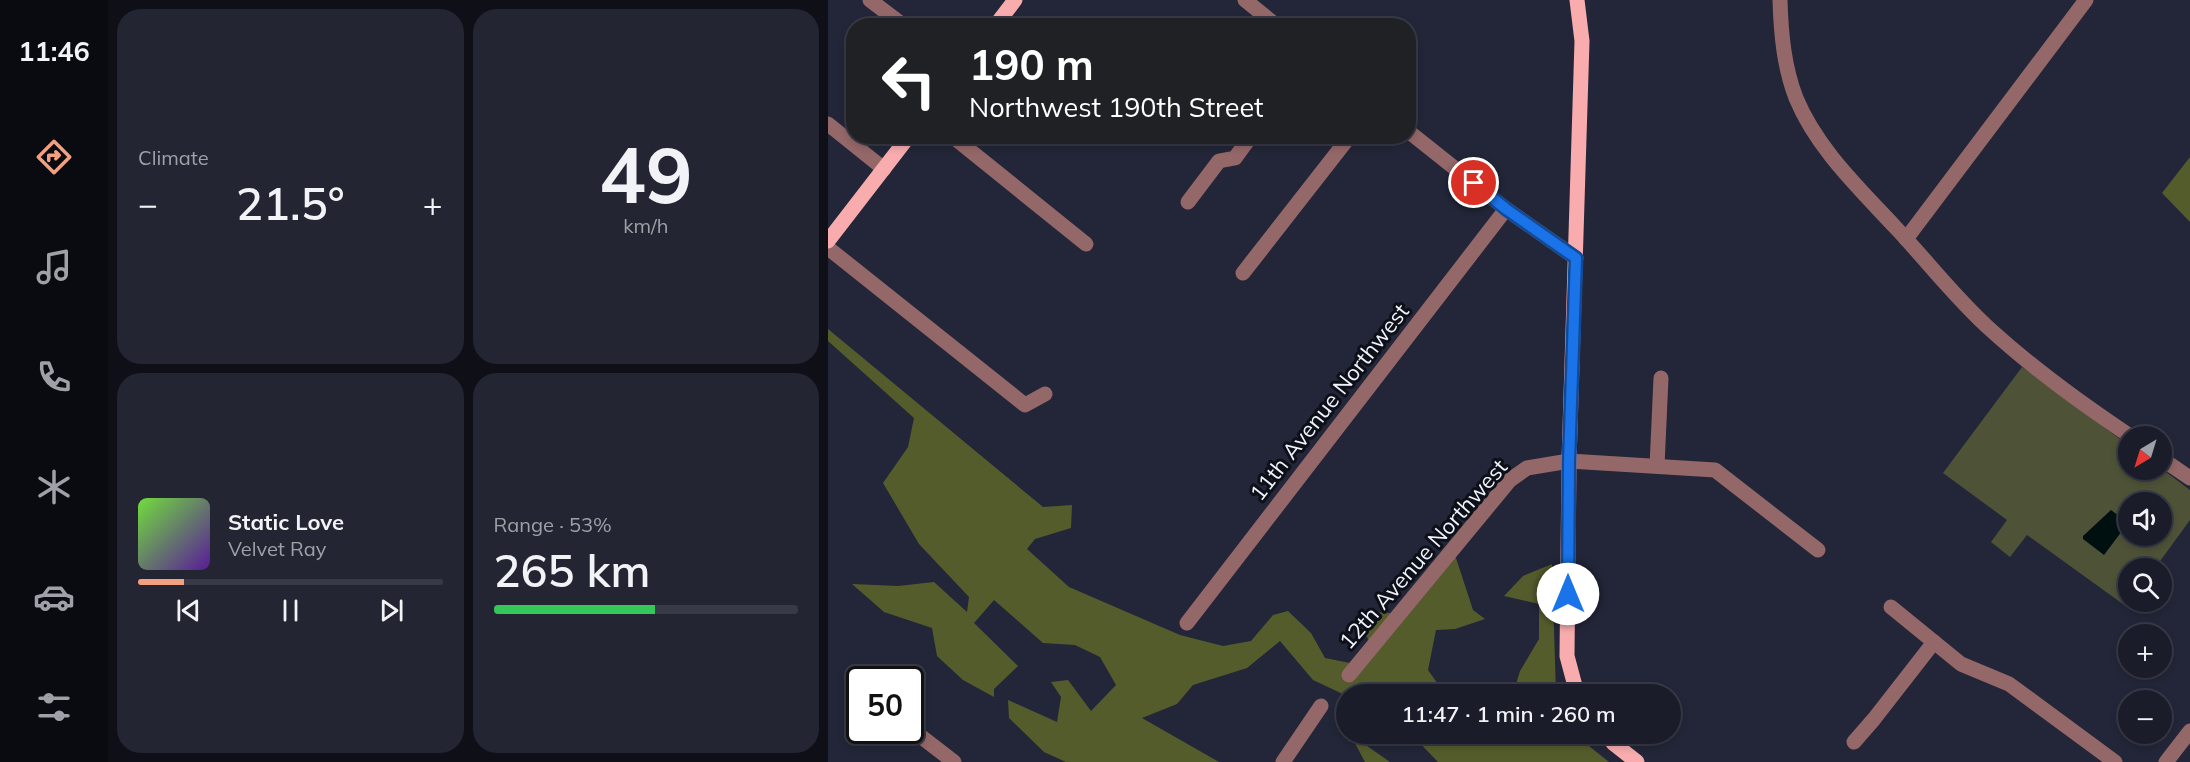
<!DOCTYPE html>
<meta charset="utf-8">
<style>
:root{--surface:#1a1c2a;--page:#232532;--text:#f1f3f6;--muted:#9fa1a8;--line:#383a47;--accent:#f3a081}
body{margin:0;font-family:Mulish,sans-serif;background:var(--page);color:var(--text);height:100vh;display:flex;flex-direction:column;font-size:22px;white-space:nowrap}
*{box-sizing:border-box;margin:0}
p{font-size:20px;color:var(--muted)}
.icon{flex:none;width:33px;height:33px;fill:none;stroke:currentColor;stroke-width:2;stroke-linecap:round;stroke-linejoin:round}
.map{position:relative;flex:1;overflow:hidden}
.details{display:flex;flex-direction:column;gap:9px;padding:9px;background:#0e0f17;width:720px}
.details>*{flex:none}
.hud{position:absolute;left:18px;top:18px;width:570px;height:126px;border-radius:24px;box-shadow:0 3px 9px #0003,0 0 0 2px var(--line);background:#202124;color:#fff;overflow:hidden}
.needle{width:39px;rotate:218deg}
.fabs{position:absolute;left:1290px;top:426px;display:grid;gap:12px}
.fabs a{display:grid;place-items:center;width:54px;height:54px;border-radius:50%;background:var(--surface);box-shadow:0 3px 9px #0003,0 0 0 2px var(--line);font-size:30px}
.speed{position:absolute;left:18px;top:666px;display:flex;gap:12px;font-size:30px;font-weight:700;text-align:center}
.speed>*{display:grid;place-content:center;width:78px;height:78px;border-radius:50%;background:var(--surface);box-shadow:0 3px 9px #0003,0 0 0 2px var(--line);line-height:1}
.speed .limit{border:3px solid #111;border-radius:9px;background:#fff;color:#111}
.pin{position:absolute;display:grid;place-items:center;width:51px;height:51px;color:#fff;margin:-26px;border:3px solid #fff;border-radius:50%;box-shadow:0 2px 6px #0007}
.me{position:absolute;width:66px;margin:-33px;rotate:0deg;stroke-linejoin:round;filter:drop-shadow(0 0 4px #0008)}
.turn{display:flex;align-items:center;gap:21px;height:126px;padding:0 24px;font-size:27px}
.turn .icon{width:78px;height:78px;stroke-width:2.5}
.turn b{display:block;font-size:42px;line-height:51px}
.big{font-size:45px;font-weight:600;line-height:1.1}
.details .tile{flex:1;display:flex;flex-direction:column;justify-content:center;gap:9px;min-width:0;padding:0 21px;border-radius:24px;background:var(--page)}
.details .dial{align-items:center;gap:0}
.dial b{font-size:78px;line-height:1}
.song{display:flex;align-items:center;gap:18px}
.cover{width:72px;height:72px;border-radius:9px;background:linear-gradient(135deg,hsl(100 70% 55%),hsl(270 70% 35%))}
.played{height:6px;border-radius:3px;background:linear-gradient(90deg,var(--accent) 15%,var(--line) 15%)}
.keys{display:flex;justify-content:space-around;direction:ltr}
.heat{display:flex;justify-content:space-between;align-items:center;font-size:33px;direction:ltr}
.charge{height:9px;border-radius:4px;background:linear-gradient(90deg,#34c759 53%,var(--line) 0)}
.details .tiles{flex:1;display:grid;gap:9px;grid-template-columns:repeat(2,1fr)}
.trip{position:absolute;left:508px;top:684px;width:345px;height:60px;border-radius:30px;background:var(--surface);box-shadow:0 3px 9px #0003,0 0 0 2px var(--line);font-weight:600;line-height:60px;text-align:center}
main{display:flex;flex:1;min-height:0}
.dock{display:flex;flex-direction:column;width:108px;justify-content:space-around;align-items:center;background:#0a0b11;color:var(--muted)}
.dock .icon{width:42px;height:42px}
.dock .current{color:var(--accent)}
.dock b{font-size:27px;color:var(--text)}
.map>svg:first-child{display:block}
.green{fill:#4e5237;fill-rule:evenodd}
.forest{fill:#555c2c}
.water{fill:#001011}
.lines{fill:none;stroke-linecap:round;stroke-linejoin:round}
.minor{stroke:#946768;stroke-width:15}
.major{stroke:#f8acae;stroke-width:15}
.route-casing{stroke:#114b97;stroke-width:15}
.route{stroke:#1a73e8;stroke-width:10}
.labels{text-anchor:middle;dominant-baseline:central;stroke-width:6;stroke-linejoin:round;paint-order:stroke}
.street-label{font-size:22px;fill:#eff2ff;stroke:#0e1018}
</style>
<main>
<nav class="dock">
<b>11:46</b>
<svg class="icon current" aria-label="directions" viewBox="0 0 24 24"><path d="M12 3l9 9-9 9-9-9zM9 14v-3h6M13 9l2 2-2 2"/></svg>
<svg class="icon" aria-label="music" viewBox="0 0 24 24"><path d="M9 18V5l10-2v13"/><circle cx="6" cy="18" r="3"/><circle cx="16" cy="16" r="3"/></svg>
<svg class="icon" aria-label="phone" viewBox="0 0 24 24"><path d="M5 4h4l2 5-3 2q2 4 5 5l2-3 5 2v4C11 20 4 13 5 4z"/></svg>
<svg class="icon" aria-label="climate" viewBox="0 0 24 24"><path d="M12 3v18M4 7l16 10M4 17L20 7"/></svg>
<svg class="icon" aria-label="car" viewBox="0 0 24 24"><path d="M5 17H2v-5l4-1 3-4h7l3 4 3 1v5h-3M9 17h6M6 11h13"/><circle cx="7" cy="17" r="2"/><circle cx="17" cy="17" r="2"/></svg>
<svg class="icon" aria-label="filters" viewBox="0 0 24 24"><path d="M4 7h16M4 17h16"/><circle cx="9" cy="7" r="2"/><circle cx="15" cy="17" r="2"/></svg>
</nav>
<section class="details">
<div class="tiles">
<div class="tile"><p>Climate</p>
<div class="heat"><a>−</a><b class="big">21.5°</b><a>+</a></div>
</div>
<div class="tile dial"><b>49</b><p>km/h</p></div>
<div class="tile">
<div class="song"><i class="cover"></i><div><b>Static Love</b><p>Velvet Ray</p></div></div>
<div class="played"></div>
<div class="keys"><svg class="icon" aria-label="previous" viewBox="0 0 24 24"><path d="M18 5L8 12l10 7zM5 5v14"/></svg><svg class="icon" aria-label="pause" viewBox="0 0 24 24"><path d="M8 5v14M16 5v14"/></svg><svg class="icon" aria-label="next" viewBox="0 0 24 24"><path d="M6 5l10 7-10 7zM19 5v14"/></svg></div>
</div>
<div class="tile"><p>Range · 53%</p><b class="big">265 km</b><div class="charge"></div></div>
</div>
</section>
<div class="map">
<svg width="1362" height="762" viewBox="0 0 1362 762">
<rect width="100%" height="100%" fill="#222638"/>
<!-- green -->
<path class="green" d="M1194,367L1300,445V470L1334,469L1362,490V520L1327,568H1300V602H1303L1299,607L1199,535L1182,557L1163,542L1179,520L1115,473ZM1300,502H1334V536H1300Z"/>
<!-- forest -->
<g class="forest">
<polygon points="1362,157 1362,222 1334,193"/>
<polygon points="0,329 215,507 244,505 243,528 207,539 199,549 241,587 352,635 395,646 423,641 445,615 460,611 483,633 497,658 537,666 547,650 529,621 547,612 576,614 627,555 645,610 657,619 627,629 608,630 600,670 617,694 519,696 485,680 452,641 419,668 365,685 349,704 314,718 391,762 238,762 216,752 181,718 180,700 229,722 233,697 223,682 240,680 263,711 288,685 272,657 247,645 215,643 166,600 146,623 190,666 166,689 166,697 135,680 109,656 104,628 56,612 24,584 70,586 106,582 139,612 141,597 91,544 55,483 80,447 86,418 0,341"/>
<polygon points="724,564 728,694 685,694 692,671 711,639 711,604 676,596 695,576"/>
<polygon points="522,734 562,762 537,762"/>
<polygon points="583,734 751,734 756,742 781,762 610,762"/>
</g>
<!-- water -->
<polygon class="water" points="1283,510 1300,523 1276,555 1255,539 1255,536"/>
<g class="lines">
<!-- minor -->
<g class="minor">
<polyline points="42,0 76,26"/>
<polyline points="417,0 449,26"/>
<path d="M952,0C953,34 956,67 968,98C989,149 1032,189 1068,228C1100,262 1129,300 1164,331C1207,370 1254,404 1302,436"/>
<polyline points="0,124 56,169"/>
<polyline points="580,131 678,209 748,258"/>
<polyline points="124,136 258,244"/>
<polyline points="360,202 391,161 407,158 423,136"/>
<polyline points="1078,239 1258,0"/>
<polyline points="0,248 197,405 217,394"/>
<polyline points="415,273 522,136"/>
<polyline points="1334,459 1362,478"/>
<polyline points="829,466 833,378"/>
<polyline points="1063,607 1133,664 1181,684 1287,762"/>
<polyline points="359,623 678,209"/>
<polyline points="521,675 682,480 699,468 741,461 887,470 990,550"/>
<polyline points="82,728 126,762"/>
<polyline points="1026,742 1046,719 1106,642"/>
<polyline points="455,762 493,706"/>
<polyline points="1338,762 1362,731"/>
</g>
<!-- major -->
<g class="major">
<polyline points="749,0 754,41 741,461 739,656 747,686 752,694"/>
<polyline points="167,26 187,0"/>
<polyline points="0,241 81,136"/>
<polyline points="778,734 785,743 809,762"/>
</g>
</g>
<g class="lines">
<!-- route casing -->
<g class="route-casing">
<polyline id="route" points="646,183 678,209 748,258 741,461 740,594"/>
</g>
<!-- route -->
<use href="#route" class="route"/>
</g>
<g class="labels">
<!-- street labels -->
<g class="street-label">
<text transform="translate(501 402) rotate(-52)">11th Avenue Northwest</text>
<text transform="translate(595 554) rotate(-49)">12th Avenue Northwest</text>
</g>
</g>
</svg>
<div class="fabs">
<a><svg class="needle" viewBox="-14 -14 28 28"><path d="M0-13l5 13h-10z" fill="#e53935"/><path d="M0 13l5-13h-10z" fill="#9fa1a8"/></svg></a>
<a><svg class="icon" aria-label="sound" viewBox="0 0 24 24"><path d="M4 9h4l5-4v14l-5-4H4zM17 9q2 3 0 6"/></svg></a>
<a><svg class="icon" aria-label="search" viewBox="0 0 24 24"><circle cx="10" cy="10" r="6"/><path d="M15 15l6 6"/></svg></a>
<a>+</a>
<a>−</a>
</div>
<div class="speed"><div class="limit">50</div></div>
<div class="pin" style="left:646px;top:183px;background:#d93025"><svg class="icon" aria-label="arrive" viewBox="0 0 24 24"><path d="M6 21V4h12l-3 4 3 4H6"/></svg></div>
<svg class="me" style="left:740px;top:594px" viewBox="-20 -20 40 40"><circle r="19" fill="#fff"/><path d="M0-13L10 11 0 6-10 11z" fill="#1a73e8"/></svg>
<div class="trip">11:47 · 1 min · 260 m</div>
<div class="hud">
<div class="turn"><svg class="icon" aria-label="left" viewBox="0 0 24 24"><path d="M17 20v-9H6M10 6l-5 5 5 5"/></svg><div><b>190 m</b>Northwest 190th Street</div></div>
</div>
</div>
</main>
